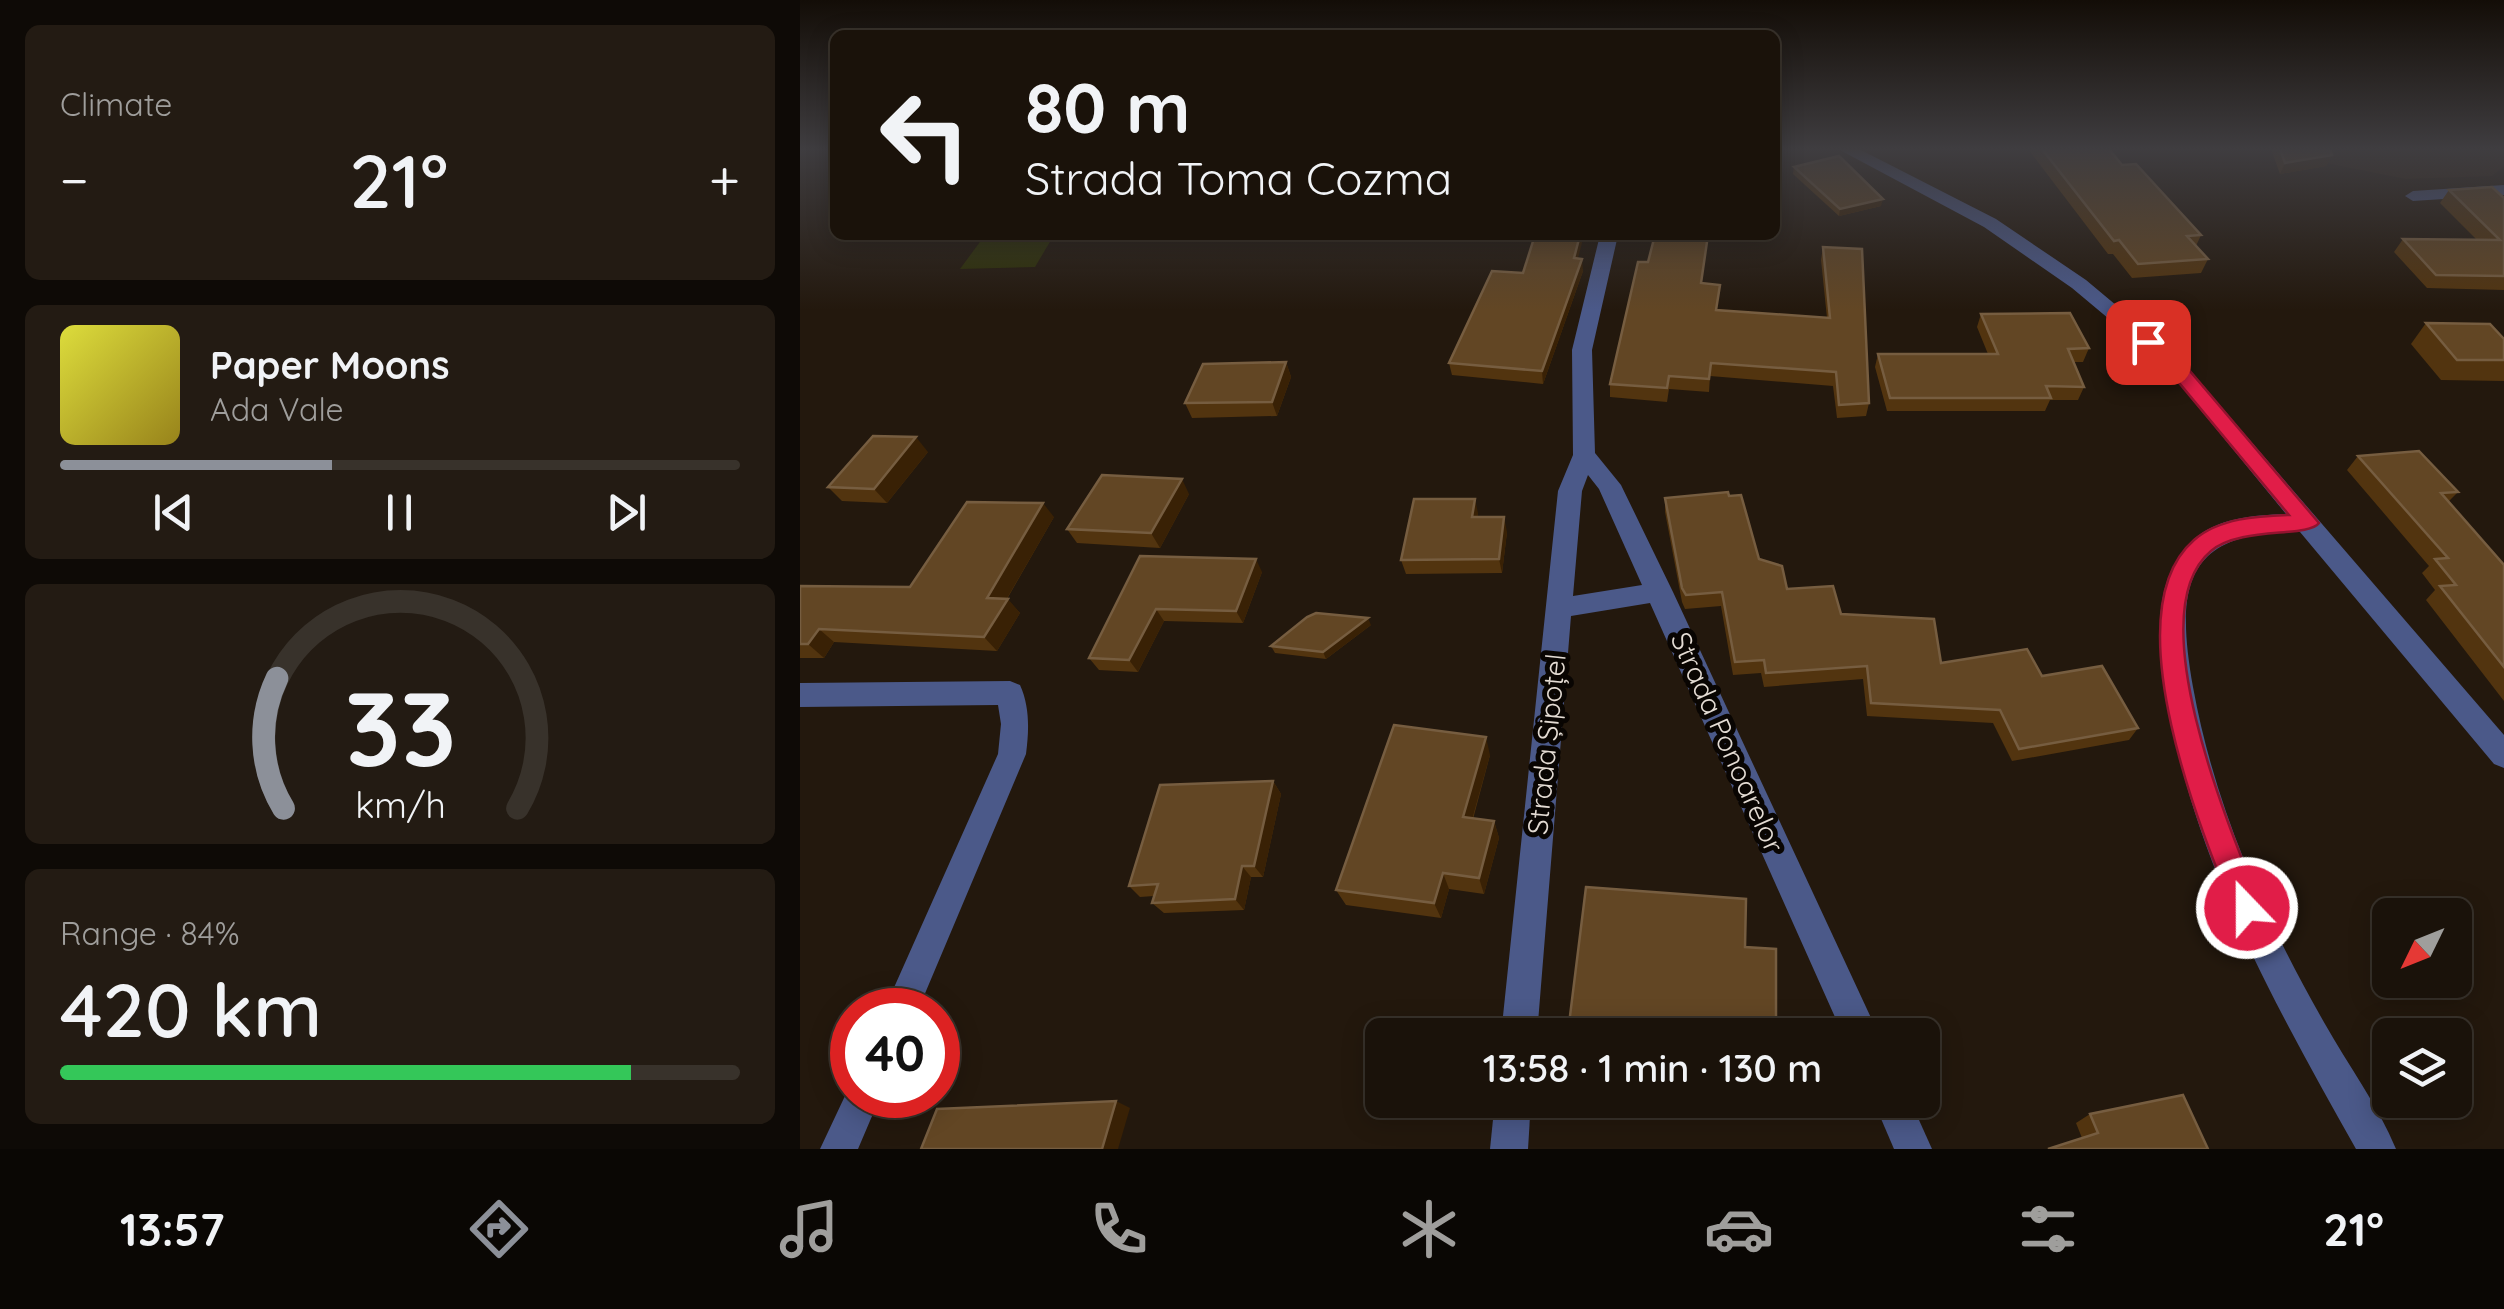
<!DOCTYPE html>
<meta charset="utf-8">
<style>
:root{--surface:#1a120a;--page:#231b13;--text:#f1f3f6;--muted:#9f9e9c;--line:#38322b;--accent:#8c9099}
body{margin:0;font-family:Quicksand,sans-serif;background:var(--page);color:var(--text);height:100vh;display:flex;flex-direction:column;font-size:38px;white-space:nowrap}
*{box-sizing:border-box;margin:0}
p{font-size:32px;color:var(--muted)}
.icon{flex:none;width:55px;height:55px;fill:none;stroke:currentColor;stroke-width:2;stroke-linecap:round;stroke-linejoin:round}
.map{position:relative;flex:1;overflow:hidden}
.drawer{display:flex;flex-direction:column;gap:25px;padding:25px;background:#0e0a06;width:800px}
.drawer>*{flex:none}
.guide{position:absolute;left:30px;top:30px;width:950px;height:210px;border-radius:15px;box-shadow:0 5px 25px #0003,0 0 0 2px var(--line);background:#1a120a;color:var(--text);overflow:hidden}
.needle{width:65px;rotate:227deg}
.buttons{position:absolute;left:1572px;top:898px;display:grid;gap:20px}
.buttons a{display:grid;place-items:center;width:100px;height:100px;border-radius:15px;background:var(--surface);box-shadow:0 5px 25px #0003,0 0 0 2px var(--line);font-size:50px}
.speed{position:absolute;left:30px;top:988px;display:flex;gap:20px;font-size:50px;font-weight:700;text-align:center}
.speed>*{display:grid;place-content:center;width:130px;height:130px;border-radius:50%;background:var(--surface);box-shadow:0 5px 25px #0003,0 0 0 2px var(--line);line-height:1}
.speed .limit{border:15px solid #d22;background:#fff;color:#111}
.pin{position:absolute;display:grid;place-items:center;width:85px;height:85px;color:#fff;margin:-42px;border-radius:20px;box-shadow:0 5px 15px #0006}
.me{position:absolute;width:110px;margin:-55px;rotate:338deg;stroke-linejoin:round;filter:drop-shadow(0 0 8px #0008)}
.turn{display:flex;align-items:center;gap:35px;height:210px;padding:0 30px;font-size:45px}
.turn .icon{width:130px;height:130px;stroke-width:2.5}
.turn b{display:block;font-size:70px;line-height:85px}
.big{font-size:75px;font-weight:600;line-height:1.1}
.drawer .tile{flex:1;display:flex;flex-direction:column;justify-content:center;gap:15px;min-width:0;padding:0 35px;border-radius:15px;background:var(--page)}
.drawer .dial{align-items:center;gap:0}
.dial svg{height:260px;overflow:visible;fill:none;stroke:var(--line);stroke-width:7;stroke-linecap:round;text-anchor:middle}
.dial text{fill:var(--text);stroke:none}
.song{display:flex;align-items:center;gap:30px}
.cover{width:120px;height:120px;border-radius:15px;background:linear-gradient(135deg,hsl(60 70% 55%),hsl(50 70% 35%))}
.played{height:10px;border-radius:5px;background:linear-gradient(90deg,var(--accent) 40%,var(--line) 40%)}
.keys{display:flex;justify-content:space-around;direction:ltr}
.heat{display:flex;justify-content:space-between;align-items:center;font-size:55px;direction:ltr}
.charge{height:15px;border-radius:8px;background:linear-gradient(90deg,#34c759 84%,var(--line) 0)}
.trip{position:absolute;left:565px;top:1018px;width:575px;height:100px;border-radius:15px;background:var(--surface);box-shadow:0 5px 25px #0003,0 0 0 2px var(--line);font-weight:600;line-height:100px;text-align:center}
.tab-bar{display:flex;height:160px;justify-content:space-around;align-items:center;background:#0a0704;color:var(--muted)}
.tab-bar .icon{width:70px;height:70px}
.tab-bar .active{color:var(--accent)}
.tab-bar b{font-size:45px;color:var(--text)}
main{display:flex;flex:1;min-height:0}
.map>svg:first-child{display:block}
.built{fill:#302010}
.green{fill:#2e3007}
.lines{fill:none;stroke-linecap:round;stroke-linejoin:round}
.minor{fill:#4b5989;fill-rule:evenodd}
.wall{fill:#52340f}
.shaded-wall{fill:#392105}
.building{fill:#624624;stroke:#765d40;stroke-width:2.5}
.route{fill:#e11d48;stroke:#92132f;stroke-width:2.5}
.labels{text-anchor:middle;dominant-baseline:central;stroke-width:10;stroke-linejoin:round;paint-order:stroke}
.street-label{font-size:28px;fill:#e4dcd4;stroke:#090502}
</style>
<main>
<section class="drawer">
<div class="tile"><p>Climate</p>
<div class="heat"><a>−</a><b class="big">21°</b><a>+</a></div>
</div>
<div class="tile">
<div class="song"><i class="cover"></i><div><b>Paper Moons</b><p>Ada Vale</p></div></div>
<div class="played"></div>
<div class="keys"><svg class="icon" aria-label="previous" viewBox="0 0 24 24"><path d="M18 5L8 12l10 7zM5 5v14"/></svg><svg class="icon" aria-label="pause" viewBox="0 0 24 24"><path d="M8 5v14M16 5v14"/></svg><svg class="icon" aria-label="next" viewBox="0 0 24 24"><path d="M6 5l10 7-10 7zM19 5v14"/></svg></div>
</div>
<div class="tile dial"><svg viewBox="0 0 100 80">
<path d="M14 69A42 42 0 1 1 86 69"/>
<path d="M14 69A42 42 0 0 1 12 29" stroke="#8c9099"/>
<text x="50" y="56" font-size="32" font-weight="700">33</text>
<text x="50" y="72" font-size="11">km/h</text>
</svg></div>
<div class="tile"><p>Range · 84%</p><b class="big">420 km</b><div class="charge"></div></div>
</section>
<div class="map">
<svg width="1704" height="1149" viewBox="0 0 1704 1149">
<rect width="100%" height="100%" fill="#23180d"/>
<!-- built -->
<polygon class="built" points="1491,149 1704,149 1704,166 1692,176 1606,179 1505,159"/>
<!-- green -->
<polygon class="green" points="185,235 254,235 235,267 160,269"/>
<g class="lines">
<!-- minor -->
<g class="minor">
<path d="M1038,149H1059L1196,219L1286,280L1378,357L1704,735V768L1694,764L1500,532C1385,531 1375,585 1393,687C1415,808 1464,917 1525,1024C1548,1065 1578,1105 1596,1149H1556C1475,1005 1392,858 1366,693C1358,642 1351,581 1392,541C1416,518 1454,515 1486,514L1364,365L1272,288L1184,227Z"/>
<polygon points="1704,185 1704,195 1613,201 1605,196 1613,191"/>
<path d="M800,235H818L792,350L795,453L821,485L873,592L1079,1035H1043L850,603L771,616L737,1035H701L758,491L773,455L772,350ZM788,475L799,489L842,585L773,596L782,491Z"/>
<path d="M210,681L220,685C230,707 229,731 226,754L118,1010H84L198,754L201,724L198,705L0,707V683Z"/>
<polygon points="52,1081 52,1095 81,1095 58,1149 20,1149"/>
<polygon points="695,1100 731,1100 728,1149 690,1149"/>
<polygon points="1073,1100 1110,1100 1132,1149 1094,1149"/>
</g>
</g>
<!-- wall -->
<g class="wall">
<polygon points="1228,149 1309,149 1322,165 1401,235 1396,246 1408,259 1401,273 1332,278 1313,254 1308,254"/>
<polygon points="1471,149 1530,149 1532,155 1526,166 1480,174"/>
<polygon points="994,167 1081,206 1039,216 993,174"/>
<polygon points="1649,190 1704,198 1704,290 1627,288 1594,252 1603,239 1677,240 1640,203"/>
<polygon points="1023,247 1069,403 1066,416 1037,418 1033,386 910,376 909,392 869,389 867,402 810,397 810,384 848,262 902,283 917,310 1027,318 1021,260"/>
<polygon points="778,258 783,271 743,384 652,375 649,363 723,273"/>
<polygon points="1181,314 1289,348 1283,362 1274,362 1284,387 1278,400 1250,400 1245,411 1087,411 1075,367 1078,354 1188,354 1177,327"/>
<polygon points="1626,323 1704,339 1704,381 1641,380 1611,344"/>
<polygon points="486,362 491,377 477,416 392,418 385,403"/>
<polygon points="128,452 87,503 42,501 28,487"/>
<polygon points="1558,456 1658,492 1648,502 1704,565 1704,701 1626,600 1635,590 1622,573 1629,566 1547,470"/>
<polygon points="389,494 360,548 277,543 267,529"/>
<polygon points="865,498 959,559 987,589 1141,663 1242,676 1338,728 1329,740 1212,761 1193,723 1067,716 1063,679 964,687 961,673 933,675 921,606 885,609 882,602 865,512"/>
<polygon points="678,513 677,517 707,532 702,573 606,574 601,560"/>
<polygon points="254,517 207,599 220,613 197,651 34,642 24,658 0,658 0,586 110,587"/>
<polygon points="340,556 462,572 443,623 364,621 338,672 299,670 289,658"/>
<polygon points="571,625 526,659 475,653 471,646"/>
<polygon points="690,755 673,819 694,821 699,838 684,894 649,889 641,918 546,905 536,890"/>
<polygon points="473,781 481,794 463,877 451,877 444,910 364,913 352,903 354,896 340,897 329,886"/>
<polygon points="769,1024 976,1035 772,1035"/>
<polygon points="1290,1114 1408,1149 1282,1138 1276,1123"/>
</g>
<!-- shaded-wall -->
<g class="shaded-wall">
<polygon points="1595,149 1622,149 1592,154"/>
<polygon points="1532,155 1526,166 1480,174 1485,163"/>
<polygon points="1083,199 1081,206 1039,216 1040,209"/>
<polygon points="780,235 784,235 775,270 774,258"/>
<polygon points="782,259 783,271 743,384 742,371"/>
<polygon points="486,362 491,377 477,416 472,402"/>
<polygon points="116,437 128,452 87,503 74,489"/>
<polygon points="382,479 389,494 360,548 351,533"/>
<polygon points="675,499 678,513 675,531 672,517"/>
<polygon points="243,503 254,517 199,612 187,598"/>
<polygon points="704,517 707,532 702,573 699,559"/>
<polygon points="456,559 462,572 443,623 436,611"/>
<polygon points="208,599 220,613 197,651 184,637"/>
<polygon points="356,609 364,621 338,672 329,660"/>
<polygon points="568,618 571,625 526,659 523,652"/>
<polygon points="19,629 34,642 24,658 8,644"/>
<polygon points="686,737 690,755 668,834 663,817"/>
<polygon points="473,781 481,794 463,877 454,866"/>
<polygon points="694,821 699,838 684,894 679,878"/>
<polygon points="442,866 451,877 444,910 435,899"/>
<polygon points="643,873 649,889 641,918 634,903"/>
<polygon points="316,1101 330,1108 318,1149 302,1149"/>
</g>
<!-- building -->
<g class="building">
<polygon points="1242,149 1309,149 1322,165 1336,164 1401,235 1387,236 1408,259 1338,264 1319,240 1314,241"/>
<polygon points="1480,149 1530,149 1532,155 1485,163"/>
<polygon points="1039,156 1083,199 1040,209 994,167"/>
<polygon points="1692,187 1704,198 1704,276 1636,275 1603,239 1700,240 1649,190"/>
<polygon points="735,235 780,235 774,258 782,259 742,371 649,363 692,271 723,273"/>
<polygon points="855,235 908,235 901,283 920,285 916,310 1030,318 1023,247 1062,249 1069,403 1039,405 1036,372 911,363 909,379 869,376 867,388 810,384 838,262 848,262"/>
<polygon points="1270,313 1289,348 1268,349 1284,387 1246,386 1251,398 1090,398 1078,354 1198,354 1181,314"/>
<polygon points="1626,323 1690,324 1704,339 1704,360 1657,360"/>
<polygon points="486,362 472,402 385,403 403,364"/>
<polygon points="73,436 116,437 74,489 28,487"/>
<polygon points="1619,451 1658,492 1641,493 1704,565 1704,667 1640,586 1656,585 1635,559 1648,558 1558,456"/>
<polygon points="302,475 382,479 351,533 267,529"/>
<polygon points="928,492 929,496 941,495 959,559 982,566 987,589 1033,586 1041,614 1134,619 1141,663 1227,649 1242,676 1302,666 1338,728 1219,749 1200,710 1071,703 1067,666 966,673 964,660 935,662 922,592 886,595 882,588 865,498"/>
<polygon points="614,499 675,499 672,517 704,517 699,559 601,560"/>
<polygon points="167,502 243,503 187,598 208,599 184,637 19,629 8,644 0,644 0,586 110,587"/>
<polygon points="340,556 456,559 436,611 356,609 329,660 289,658"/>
<polygon points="516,613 568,618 523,652 471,646 507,617"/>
<polygon points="594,725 686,737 663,817 694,821 679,878 643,873 634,903 536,890"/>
<polygon points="473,781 454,866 442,866 435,899 352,903 358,884 329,886 360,785"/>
<polygon points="786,887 946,899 945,947 976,949 976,1035 901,1035 769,1024"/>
<polygon points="1383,1095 1408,1149 1248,1149 1298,1133 1290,1114"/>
<polygon points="316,1101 302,1149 121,1149 137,1109"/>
</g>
<!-- sky -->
<linearGradient id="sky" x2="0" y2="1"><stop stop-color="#130d07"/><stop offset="0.48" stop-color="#3f3d40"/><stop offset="1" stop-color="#3f3d40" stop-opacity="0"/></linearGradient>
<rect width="1704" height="310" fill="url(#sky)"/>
<!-- route -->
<path class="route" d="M1348,337L1378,357L1519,523C1508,538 1441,526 1411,551C1337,613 1432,835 1462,908L1457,919L1447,923L1437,919C1402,835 1311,612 1394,540C1419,518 1458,516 1489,515L1365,366L1342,346V338Z"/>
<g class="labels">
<!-- street labels -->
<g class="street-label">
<text transform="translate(928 742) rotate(66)">Strada Ponoarelor</text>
<text transform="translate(746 744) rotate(-84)">Strada Șipoțel</text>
</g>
</g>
</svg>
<div class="buttons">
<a><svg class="needle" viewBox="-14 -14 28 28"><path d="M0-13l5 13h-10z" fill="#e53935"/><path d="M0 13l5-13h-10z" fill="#9f9e9c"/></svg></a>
<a><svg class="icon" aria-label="layers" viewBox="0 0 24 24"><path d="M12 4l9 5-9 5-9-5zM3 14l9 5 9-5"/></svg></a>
</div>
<div class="speed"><div class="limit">40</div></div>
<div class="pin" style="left:1348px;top:342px;background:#d93025"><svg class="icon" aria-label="arrive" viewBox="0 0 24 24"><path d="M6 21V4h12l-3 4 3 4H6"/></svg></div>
<svg class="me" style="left:1447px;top:908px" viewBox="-20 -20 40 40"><circle r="17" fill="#e11d48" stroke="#fff" stroke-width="3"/><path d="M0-11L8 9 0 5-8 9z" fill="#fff"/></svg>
<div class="trip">13:58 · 1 min · 130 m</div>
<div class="guide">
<div class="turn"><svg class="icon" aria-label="left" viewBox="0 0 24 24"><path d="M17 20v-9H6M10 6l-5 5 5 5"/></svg><div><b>80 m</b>Strada Toma Cozma</div></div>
</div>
</div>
</main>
<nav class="tab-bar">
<b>13:57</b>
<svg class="icon active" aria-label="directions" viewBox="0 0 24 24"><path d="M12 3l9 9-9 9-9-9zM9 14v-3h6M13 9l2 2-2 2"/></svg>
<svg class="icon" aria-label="music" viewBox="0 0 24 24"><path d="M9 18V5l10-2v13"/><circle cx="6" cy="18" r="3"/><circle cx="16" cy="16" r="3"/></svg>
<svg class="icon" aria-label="phone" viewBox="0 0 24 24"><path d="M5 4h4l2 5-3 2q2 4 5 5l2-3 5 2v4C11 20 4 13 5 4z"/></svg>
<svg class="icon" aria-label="climate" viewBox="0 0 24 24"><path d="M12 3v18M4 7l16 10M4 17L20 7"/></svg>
<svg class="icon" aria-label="car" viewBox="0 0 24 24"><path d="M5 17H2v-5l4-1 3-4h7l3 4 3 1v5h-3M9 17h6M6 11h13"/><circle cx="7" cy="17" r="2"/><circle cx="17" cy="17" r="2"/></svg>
<svg class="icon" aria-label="filters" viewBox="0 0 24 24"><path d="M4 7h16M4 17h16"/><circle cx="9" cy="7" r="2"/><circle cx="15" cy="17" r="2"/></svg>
<b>21°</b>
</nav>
